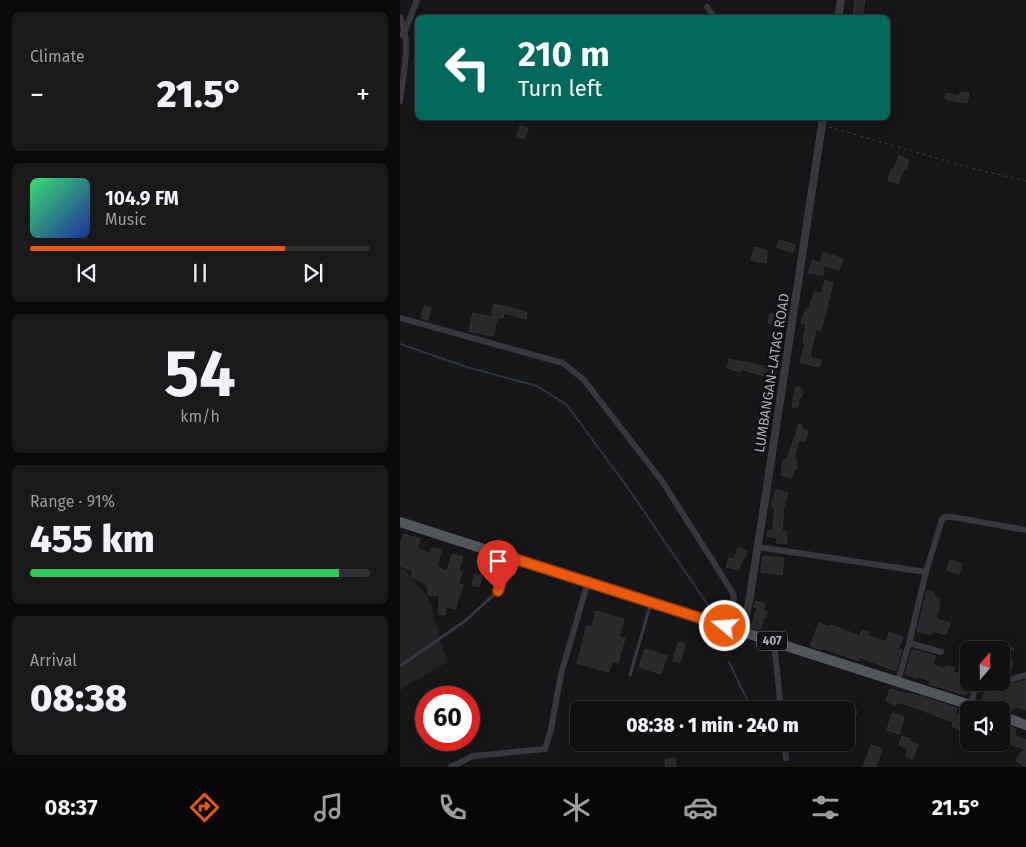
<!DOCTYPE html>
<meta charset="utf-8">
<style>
:root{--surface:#101012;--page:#19191b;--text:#f1f3f6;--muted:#9c9d9f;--line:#303032;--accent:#ea580c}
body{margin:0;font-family:"Fira Sans",sans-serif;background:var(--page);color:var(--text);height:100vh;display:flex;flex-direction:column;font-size:19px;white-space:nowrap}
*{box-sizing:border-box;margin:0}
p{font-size:16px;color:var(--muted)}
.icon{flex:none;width:28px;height:28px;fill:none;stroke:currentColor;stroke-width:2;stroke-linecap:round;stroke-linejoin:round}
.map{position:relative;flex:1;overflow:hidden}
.panel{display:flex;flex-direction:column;gap:12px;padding:12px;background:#09090a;width:400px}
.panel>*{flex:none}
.top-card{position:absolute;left:15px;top:15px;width:475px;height:105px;border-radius:8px;box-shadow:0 2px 8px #0003,0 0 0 1px var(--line);background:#00695c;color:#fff;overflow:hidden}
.needle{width:32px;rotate:20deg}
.tools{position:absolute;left:560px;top:641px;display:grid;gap:10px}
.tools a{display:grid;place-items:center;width:50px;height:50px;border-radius:8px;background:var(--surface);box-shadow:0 2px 8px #0003,0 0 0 1px var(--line);font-size:25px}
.speed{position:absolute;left:15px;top:686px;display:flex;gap:10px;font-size:25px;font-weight:700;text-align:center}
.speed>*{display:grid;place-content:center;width:65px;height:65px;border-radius:50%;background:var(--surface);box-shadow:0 2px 8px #0003,0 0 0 1px var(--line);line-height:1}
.speed .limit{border:8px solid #d22;background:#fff;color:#111}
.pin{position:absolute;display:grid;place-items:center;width:42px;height:42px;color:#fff;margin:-51px -21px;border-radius:50% 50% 50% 0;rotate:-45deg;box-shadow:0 0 5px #0007}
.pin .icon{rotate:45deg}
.me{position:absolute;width:55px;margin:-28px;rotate:288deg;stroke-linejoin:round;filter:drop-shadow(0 0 4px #0008)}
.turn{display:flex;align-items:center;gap:18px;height:105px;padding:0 20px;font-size:22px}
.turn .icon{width:65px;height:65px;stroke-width:2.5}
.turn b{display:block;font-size:35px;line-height:42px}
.big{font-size:38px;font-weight:800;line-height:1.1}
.panel .widget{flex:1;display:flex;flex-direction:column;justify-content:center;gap:8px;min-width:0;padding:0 18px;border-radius:8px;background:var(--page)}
.panel .dial{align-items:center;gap:0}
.dial b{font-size:65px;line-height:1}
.song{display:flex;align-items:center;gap:15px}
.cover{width:60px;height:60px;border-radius:8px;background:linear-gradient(135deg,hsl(140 70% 55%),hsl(230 70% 35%))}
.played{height:5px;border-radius:2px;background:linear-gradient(90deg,var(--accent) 75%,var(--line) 75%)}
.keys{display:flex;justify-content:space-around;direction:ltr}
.heat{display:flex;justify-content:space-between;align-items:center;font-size:28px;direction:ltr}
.charge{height:8px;border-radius:4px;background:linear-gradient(90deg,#34c759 91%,var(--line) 0)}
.trip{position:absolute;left:170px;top:701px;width:285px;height:50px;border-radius:8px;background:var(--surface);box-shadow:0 2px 8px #0003,0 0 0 1px var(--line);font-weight:800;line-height:50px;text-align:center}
.menu{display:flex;height:80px;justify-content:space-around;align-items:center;background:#060607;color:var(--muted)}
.menu .icon{width:35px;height:35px}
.menu .on{color:var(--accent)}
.menu b{font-size:22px;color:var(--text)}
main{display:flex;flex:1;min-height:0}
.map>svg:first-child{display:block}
.built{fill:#222225}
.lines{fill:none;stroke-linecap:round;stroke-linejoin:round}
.stream{stroke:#2c353c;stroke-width:2}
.building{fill:#29292c;stroke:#303034}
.path{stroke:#3d3f44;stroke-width:1;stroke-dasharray:2.5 4;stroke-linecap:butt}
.service{stroke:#37383d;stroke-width:3}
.minor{stroke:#37383d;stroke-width:6}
.tertiary{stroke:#37383d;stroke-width:8}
.primary{stroke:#53555c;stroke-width:10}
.route-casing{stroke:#983908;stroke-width:12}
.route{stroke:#ea580c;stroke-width:9}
.labels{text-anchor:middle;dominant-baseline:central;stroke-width:5;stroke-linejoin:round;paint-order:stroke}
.shield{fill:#111113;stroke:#7b7e86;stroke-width:1}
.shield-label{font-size:12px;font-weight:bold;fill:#a8adb8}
.street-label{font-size:14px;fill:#a8adb8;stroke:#111113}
</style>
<main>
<section class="panel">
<div class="widget"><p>Climate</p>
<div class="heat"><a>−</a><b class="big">21.5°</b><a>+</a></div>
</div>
<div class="widget">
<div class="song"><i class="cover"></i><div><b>104.9 FM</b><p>Music</p></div></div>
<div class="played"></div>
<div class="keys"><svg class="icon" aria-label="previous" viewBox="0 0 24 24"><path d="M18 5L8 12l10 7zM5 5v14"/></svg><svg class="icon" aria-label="pause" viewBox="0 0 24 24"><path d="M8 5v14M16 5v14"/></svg><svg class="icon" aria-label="next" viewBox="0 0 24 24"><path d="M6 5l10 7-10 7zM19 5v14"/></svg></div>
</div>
<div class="widget dial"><b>54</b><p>km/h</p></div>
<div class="widget"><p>Range · 91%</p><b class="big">455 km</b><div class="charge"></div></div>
<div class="widget"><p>Arrival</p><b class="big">08:38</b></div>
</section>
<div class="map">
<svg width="626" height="767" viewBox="0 0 626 767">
<rect width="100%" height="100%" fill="#161618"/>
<!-- built -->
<polygon class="built" points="0,568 5,570 28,597 47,662 0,690"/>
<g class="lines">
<!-- stream -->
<g class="stream">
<polyline points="0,344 67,367 137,386 167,405 228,488 308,605"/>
<polyline points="329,662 352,710"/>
<polyline points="356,742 357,752"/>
</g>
</g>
<!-- building -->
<g class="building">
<polygon points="455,0 465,0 462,17 453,16"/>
<polygon points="560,92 569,93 567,103 545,99 546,93 560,96"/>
<polygon points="120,126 128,128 124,139 117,137"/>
<polygon points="499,156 509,160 506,169 504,168 498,184 488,180 491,170 493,170"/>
<polygon points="379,240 395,245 393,252 377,248"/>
<polygon points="355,247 367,250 366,263 351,260"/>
<polygon points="423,252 443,259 439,270 423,265 423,275 408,273 413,260 420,263"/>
<polygon points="425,280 433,283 421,331 416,329 410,357 422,361 419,367 400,362 405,344 403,343 406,325 401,323 406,308 409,309 414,292 421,294"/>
<polygon points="94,304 127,312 126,319 104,313 103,318 92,316"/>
<polygon points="24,306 31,308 28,320 21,318"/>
<polygon points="73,313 97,318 93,336 69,331"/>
<polygon points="370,314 384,316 383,326 368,323"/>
<polygon points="329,359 377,369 374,379 341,369 340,372 327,368"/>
<polygon points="396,387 403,390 401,398 399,398 398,407 392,407"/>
<polygon points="399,424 402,425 401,429 408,431 405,442 399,440 394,460 397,460 396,469 394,469 392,478 381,475 383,459 387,460"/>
<polygon points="376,490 388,493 382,513 384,513 382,531 387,532 386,544 376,543 377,538 367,536 368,530 373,531 375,508 371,506"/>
<polygon points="4,534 20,539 17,549 30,553 31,548 41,550 37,567 47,571 52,554 63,557 59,570 63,571 58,583 63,585 60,595 59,594 56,609 46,607 45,615 38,614 40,596 28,595 27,585 11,576 13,571 0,566 0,541 1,542"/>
<polygon points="338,548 347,551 344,559 342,558 339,570 326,567 329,558 334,559"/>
<polygon points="363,556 384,558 382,575 361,572"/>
<polygon points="550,560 562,564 559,574 547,570"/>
<polygon points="75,574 82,576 79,587 72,585"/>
<polygon points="527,591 534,593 533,596 540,598 538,603 540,604 536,617 537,619 550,623 546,635 533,631 531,635 517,631"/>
<polygon points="356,601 365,604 363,610 367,612 366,618 364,617 360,630 351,627 357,607 354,607"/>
<polygon points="196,611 224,619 219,637 225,638 218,663 212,661 209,672 177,663 187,626 192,627"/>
<polygon points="419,623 430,627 431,625 460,636 462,630 468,632 467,635 486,642 489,632 503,637 498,649 502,650 496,671 460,657 459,661 422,648 422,650 410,646"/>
<polygon points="278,642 285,644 280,663 273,661"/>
<polygon points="594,642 614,649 614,650 592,650"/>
<polygon points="245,649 267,656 261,674 239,667"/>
<polygon points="512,650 535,656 533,665 545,669 546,666 555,668 553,672 564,675 569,664 569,682 585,682 572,687 569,686 566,695 529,684 530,681 517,676 517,678 505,674"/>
<polygon points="606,659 612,661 610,675 607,676 601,674"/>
<polygon points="626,680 626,710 615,706 614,709 582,700 584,693"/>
<polygon points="490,689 506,694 507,693 523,697 557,708 555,714 566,718 561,730 552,726 553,722 516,708 497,702 496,705 486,701"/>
<polygon points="434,701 445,705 443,710 431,710"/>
<polygon points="446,708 457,711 452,726 446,725"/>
<polygon points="492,713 504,717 499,734 487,730"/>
<polygon points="606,725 616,729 614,735 626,740 626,767 615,760 625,749 612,745 613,741 602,737"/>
<polygon points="502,736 510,739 509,741 518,744 513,759 506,756 508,749 499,745"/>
<polygon points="471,745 482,749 476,767 463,767"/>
<polygon points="275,758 276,767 266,767 265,760"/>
</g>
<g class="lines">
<!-- path -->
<polyline class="path" points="429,127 567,167 626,181"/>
<!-- service -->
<g class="service">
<polyline points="0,666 65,621 98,591 108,560"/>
<polyline points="230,675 250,606"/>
</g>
<!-- minor -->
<g class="minor">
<polyline points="307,7 315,18"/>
<path d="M0,17C12,43 3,73 0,101"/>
<polyline points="0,35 5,31 17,0"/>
<polyline points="0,318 163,363 184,380 262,481 333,593 334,599 325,627"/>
<polyline points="358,547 526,572"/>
<polyline points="374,642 381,710"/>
<polyline points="509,643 541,652"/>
<polyline points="498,681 509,643 526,572 542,519 545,517 552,517 626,530"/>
<polyline points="571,705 574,691 626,675"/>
<polyline points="384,742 386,758"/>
<polyline points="51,767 73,756 145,749 151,729 161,674 188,582"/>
</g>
<!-- tertiary -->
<g class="tertiary">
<polyline points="438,18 441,0"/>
<polyline points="342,632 349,602 365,500 423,118"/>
</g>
<!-- primary -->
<g class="primary">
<polyline points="0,522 586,710"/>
<polyline points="601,716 626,725"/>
</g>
</g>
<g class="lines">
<!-- route casing -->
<g class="route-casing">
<polyline id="route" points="98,591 109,557 325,626"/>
</g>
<!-- route -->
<use href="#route" class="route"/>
</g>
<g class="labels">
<!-- shield labels -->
<rect class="shield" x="357" y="631.5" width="30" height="19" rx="4"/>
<g class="shield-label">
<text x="372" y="641">407</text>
</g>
<!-- street labels -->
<g class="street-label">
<text transform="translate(372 373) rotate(-81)">LUMBANGAN-LATAG ROAD</text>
</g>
</g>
</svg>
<div class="tools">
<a><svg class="needle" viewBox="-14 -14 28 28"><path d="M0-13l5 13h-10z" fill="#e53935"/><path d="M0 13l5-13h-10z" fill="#9c9d9f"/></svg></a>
<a><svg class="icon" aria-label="sound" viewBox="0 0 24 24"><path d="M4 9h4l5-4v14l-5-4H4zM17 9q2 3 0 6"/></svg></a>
</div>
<div class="speed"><div class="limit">60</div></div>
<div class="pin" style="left:98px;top:591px;background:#d93025"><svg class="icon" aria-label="arrive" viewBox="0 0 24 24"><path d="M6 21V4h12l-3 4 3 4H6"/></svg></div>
<svg class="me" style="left:325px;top:626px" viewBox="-20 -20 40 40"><circle r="17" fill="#ea580c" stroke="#fff" stroke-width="3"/><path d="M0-11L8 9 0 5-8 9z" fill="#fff"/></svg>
<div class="trip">08:38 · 1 min · 240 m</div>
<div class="top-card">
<div class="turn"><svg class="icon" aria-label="left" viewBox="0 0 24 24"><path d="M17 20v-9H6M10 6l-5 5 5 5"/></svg><div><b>210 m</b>Turn left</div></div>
</div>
</div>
</main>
<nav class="menu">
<b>08:37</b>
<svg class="icon on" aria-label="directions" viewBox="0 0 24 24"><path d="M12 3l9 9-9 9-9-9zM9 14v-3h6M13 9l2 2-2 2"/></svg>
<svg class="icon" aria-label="music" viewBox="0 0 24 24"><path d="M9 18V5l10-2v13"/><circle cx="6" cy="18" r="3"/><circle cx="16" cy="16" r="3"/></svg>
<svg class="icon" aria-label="phone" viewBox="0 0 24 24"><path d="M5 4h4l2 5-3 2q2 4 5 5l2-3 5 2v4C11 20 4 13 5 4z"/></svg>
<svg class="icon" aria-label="climate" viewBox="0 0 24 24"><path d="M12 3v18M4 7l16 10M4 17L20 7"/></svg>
<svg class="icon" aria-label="car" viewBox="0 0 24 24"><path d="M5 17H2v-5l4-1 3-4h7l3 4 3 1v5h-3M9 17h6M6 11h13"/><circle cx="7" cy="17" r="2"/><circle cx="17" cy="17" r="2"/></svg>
<svg class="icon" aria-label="filters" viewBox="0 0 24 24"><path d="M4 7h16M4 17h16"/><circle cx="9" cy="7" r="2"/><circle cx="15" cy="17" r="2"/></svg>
<b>21.5°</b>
</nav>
